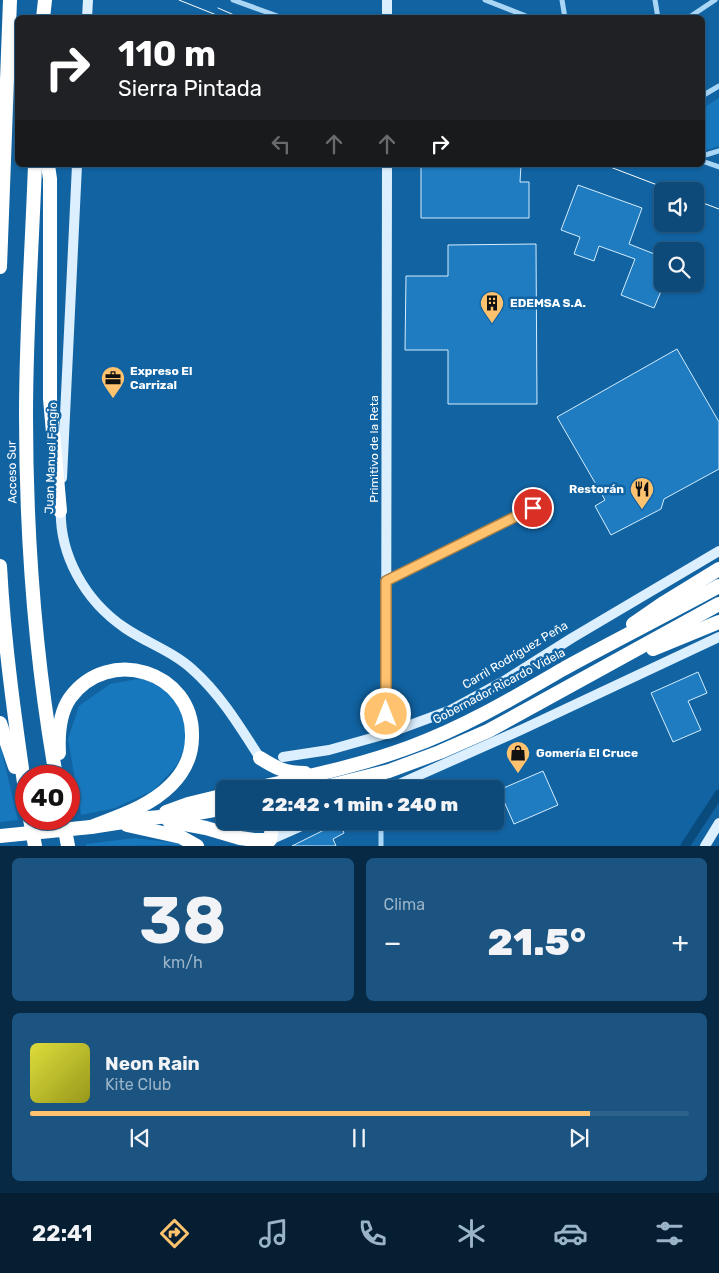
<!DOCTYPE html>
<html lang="es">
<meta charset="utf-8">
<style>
:root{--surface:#0d4a7a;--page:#1b5481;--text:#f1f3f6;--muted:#9ab3c7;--line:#2d628b;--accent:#ffc36f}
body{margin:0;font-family:Rubik,sans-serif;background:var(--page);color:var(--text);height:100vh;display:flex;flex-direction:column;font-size:19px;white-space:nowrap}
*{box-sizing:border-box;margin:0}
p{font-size:16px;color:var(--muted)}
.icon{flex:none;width:28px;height:28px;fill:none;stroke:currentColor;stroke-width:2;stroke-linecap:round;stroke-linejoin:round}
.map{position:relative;height:846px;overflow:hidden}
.panel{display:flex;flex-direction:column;gap:12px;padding:12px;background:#072943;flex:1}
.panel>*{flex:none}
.hud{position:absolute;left:15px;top:15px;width:690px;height:152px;border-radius:8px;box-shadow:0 1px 4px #0004,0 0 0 1px var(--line);background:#202124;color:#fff;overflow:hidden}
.controls{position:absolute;left:654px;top:182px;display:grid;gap:10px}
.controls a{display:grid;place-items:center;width:50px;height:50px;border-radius:8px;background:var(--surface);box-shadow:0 1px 4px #0004,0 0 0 1px var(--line);font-size:25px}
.speed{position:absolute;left:15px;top:765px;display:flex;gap:10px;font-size:25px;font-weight:700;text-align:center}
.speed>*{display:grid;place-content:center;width:65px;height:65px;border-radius:50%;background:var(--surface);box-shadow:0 1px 4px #0004,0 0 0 1px var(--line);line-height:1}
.speed .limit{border:8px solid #d22;background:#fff;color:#111}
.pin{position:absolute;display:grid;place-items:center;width:42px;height:42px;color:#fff;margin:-21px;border:2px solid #fff;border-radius:50%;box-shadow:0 1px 5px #0007}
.me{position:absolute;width:55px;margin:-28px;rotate:0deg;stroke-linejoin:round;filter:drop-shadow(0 0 4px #0008)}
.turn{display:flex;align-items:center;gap:18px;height:105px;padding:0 20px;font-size:22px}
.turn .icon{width:65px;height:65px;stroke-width:2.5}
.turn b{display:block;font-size:35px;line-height:42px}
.lanes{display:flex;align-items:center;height:48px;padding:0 20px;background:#0003;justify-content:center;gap:25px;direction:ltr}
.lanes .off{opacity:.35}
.big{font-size:38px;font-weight:800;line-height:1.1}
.panel .card{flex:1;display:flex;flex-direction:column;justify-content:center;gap:8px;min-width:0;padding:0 18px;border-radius:8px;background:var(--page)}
.panel .dial{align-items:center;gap:0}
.dial b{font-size:65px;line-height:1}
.song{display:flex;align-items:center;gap:15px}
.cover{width:60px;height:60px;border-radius:8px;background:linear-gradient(135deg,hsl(60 70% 55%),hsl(60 70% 35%))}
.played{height:5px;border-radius:2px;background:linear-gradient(90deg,var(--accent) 85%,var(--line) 85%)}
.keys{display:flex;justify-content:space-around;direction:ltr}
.heat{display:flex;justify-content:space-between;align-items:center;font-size:28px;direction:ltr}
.panel .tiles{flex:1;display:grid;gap:12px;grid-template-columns:1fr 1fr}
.card:last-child{grid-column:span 2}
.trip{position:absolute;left:216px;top:780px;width:288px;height:50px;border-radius:8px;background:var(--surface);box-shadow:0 1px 4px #0004,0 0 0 1px var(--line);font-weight:800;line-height:50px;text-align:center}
.tabs{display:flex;height:80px;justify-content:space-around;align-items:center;background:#051e31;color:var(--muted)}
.tabs .icon{width:35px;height:35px}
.tabs .on{color:var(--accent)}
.tabs b{font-size:22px;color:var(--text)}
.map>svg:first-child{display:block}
.green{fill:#1878bd}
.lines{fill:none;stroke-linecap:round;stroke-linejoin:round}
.canal{stroke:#0a4b7e;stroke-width:9}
.building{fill:#1f7cc1;stroke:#d4edfe}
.street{stroke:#aad6f6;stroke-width:5}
.secondary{stroke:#dbeffe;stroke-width:10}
.highway{stroke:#fff;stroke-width:14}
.tram{stroke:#fff;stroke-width:1}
.highway-bridge{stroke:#fff;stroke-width:14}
.route-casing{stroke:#a67f48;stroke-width:12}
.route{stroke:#ffc36f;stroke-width:9}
.labels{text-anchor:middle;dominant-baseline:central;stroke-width:5;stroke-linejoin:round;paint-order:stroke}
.poi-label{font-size:12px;font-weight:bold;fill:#fff;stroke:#1163a2;text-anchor:start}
.street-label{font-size:12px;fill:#fff;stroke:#1163a2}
</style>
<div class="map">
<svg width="719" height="846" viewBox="0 0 719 846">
<rect width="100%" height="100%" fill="#1163a2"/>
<!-- green -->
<g class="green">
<polygon points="719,98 719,146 703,151 703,108"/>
<polygon points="143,678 168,691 181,708 186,726 186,744 177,765 154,790 115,808 81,815 68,739 79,706 110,684"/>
<polygon points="0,746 1,748 18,820 0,822"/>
<polygon points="135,838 183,844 185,845 86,846 86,844"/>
</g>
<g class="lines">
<!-- canal -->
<polyline class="canal" points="685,846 719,794"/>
</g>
<!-- building -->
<g class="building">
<polygon points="421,165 521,165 520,182 529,182 529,218 421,218"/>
<polygon points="578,185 642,208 629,244 662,257 662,284 664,284 654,308 621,295 635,259 599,246 594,261 574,254 580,237 561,230"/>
<polygon points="536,244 537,404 448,404 448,350 405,350 406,276 448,276 448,245"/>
<polygon points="677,349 719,422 719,469 664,499 661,509 611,535 595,506 605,500 557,417"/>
<polygon points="698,672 707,693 688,701 701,730 673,742 651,693"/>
<polygon points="543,771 558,805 514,824 499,790"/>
<polygon points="340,822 344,833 333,839 336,846 292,846"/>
</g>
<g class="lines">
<!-- street -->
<g class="street">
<polyline points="233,0 283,18"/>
<polyline points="485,0 531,18"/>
<polyline points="562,0 565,18"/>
<polyline points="655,0 658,18"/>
<polyline points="688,18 715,0"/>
<polyline points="702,96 719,86"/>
<polyline points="702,156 719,151"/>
<polyline points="702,161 719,167"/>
<polyline points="387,581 533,508"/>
<polyline points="381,846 381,821"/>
</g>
<!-- secondary -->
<g class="secondary">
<polyline points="387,0 387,18"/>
<polyline points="87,18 88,0"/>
<polyline points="62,478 77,165"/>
<path d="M61,505C58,554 85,601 125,628C147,643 174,652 193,670C221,695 240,727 260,758"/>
<polyline points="386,734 387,165"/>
<polyline points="283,757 329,750 386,734 451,710 504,681 572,638 719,551"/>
<polyline points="388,789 523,729 719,637"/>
<polyline points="269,845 270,840 313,821"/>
<polyline points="705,846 719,823"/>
</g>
<!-- highway -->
<g class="highway">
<polyline points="43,18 45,0"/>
<path d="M35,165C32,248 26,331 26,415C26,536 35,657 56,776"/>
<polyline points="48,165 50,179 50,399 60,511"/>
<polyline points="0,267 10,0"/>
<path d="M0,566C4,643 15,720 26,797"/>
<polyline points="633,624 662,604 719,569"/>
<polyline points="653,649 719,622"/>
<polyline points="0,723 15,767"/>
<path d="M59,753C58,735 59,714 70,698C108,645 194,671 192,737C192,755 184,772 171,785C149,807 119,816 91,827"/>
<path d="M260,758C276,768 285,773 305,773"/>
<path d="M253,789C305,777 359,766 410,747C465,727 515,697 565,668C616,640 668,614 719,586"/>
<polyline points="317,789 389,771 440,752 488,731 719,604"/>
<polyline points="166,812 188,804 225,795"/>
<polyline points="169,821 206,828 240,838 254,840 270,840 273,821"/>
<polyline points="127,825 181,837 197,846"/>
<polyline points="0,836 91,827 149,818 192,814 225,808"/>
</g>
<!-- tram -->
<g class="tram">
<polyline points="179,0 224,18"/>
<polyline points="218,8 241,18"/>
<polyline points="605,165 673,191"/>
<polyline points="668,183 689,191"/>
<polyline points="695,200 719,209"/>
</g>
<!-- highway-bridge -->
<g class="highway-bridge">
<polyline points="30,819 35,846"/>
<polyline points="63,819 68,846"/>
</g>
</g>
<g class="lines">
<!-- route casing -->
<g class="route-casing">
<polyline id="route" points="386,714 386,581 533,508"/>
</g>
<!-- route -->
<use href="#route" class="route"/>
</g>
<!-- icons -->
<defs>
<g id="building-pin" transform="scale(1.25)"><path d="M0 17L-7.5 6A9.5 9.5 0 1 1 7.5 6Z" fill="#ffc36f" stroke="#1163a2"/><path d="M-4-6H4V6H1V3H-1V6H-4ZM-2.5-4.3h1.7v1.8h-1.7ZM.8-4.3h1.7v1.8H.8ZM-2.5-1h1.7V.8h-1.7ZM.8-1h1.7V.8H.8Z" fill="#111"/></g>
<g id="office-pin" transform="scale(1.25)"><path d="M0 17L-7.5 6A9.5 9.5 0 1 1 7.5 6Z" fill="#ffc36f" stroke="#1163a2"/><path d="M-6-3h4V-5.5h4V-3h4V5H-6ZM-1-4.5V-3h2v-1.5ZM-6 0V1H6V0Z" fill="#111"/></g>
<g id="restaurant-pin" transform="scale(1.25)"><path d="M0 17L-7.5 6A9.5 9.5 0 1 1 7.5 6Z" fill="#ffc36f" stroke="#1163a2"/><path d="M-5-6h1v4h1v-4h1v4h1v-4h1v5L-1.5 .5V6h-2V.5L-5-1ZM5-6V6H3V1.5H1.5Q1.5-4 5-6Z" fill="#111"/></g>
<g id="shop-pin" transform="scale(1.25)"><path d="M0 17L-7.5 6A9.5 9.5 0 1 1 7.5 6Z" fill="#ffc36f" stroke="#1163a2"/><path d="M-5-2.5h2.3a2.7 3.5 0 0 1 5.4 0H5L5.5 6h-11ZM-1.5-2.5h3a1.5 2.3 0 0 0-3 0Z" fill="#111"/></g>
</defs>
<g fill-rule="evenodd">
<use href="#building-pin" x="492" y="303"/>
<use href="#office-pin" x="113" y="378"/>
<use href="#restaurant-pin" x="642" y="489"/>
<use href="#shop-pin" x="518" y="753"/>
</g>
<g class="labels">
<!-- poi labels -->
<g class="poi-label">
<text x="510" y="303">EDEMSA S.A.</text>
<text x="130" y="371">Expreso El<tspan x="130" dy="14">Carrizal</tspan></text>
<text x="624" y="489" text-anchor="end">Restorán</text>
<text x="536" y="753">Gomería El Cruce</text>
</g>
<!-- street labels -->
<g class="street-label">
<text transform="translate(374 449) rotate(-90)">Primitivo de la Reta</text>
<text transform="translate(51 458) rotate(-88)">Juan Manuel Fangio</text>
<text transform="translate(12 472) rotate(-91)">Acceso Sur</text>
<text transform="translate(515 655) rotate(-31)">Carril Rodríguez Peña</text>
<text transform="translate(499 686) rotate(-28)">Gobernador Ricardo Videla</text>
</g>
</g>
</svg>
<div class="controls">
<a><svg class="icon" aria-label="sound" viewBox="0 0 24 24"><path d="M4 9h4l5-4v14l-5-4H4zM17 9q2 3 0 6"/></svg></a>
<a><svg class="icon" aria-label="search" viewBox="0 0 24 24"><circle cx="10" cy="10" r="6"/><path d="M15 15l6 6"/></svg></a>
</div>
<div class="speed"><div class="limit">40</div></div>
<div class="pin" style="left:533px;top:508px;background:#d93025"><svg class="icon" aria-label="arrive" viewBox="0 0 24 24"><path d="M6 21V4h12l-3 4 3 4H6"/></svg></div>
<svg class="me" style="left:386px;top:714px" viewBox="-20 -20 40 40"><circle r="17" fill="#ffc36f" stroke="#fff" stroke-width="3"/><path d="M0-11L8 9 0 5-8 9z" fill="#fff"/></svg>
<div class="trip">22:42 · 1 min · 240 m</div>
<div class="hud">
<div class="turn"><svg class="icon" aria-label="right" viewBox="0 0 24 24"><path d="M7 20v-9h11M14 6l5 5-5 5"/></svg><div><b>110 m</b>Sierra Pintada</div></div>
<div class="lanes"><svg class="icon off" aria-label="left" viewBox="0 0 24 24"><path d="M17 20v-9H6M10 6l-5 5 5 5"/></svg><svg class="icon off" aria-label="ahead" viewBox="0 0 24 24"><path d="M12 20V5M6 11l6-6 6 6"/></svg><svg class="icon off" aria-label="ahead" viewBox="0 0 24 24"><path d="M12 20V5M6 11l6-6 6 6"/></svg><svg class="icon" aria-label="right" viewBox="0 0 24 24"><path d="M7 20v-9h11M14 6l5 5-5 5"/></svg></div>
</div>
</div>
<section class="panel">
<div class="tiles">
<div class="card dial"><b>38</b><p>km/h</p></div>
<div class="card"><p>Clima</p>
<div class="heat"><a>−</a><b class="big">21.5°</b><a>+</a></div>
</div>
<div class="card">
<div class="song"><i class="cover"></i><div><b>Neon Rain</b><p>Kite Club</p></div></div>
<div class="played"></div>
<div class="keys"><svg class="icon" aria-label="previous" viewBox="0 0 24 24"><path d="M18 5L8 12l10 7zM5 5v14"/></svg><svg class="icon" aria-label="pause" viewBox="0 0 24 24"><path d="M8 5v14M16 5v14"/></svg><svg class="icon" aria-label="next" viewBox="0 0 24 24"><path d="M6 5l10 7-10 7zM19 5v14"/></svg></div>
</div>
</div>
</section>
<nav class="tabs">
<b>22:41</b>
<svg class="icon on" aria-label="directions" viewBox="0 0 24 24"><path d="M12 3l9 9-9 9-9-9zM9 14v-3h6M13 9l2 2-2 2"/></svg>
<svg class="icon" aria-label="music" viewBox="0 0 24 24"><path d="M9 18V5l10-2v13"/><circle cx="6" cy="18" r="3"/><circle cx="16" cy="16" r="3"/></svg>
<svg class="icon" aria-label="phone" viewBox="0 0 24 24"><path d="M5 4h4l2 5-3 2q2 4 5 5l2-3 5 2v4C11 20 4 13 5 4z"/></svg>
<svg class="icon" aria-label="climate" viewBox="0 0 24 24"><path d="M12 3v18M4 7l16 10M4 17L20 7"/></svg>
<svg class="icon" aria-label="car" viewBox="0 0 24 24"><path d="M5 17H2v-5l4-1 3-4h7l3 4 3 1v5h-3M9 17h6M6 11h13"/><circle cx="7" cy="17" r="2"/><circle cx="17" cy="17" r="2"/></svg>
<svg class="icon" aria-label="filters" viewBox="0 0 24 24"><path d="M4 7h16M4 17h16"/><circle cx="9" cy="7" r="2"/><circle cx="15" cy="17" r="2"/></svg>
</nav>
